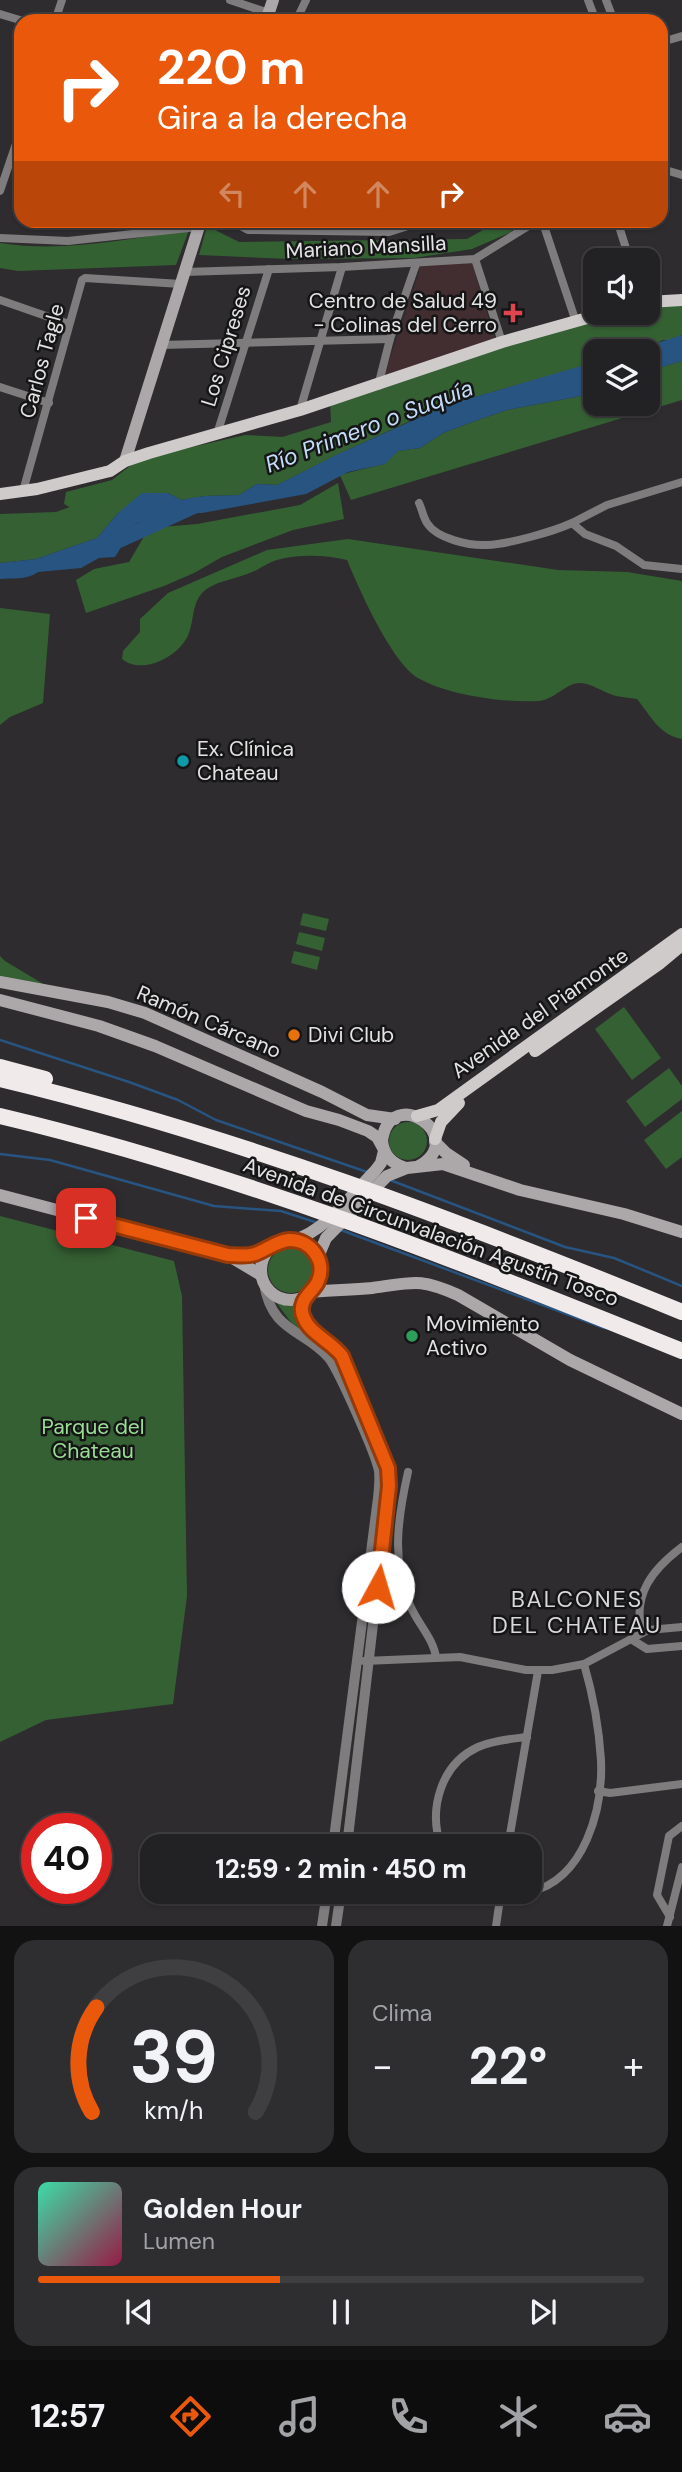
<!DOCTYPE html>
<html lang="es">
<meta charset="utf-8">
<style>
:root{--surface:#222123;--page:#2e2e30;--text:#f1f3f6;--muted:#a2a3a6;--line:#3f3e41;--accent:#ea580c}
body{margin:0;font-family:"DM Sans",sans-serif;background:var(--page);color:var(--text);height:100vh;display:flex;flex-direction:column;font-size:26px;white-space:nowrap}
*{box-sizing:border-box;margin:0}
p{font-size:23px;color:var(--muted)}
.icon{flex:none;width:38px;height:38px;fill:none;stroke:currentColor;stroke-width:2;stroke-linecap:round;stroke-linejoin:round}
.map{position:relative;height:1926px;overflow:hidden}
.panel{display:flex;flex-direction:column;gap:14px;padding:14px;background:#131213;flex:1}
.panel>*{flex:none}
.top-card{position:absolute;left:14px;top:14px;width:654px;height:214px;border-radius:21px;box-shadow:0 2px 5px #0004,0 0 0 2px var(--line);background:#ea580c;color:#fff;overflow:hidden}
.buttons{position:absolute;left:583px;top:248px;display:grid;gap:14px}
.buttons a{display:grid;place-items:center;width:77px;height:77px;border-radius:14px;background:var(--surface);box-shadow:0 2px 5px #0004,0 0 0 2px var(--line);font-size:35px}
.speed{position:absolute;left:21px;top:1813px;display:flex;gap:14px;font-size:35px;font-weight:700;text-align:center}
.speed>*{display:grid;place-content:center;width:91px;height:91px;border-radius:50%;background:var(--surface);box-shadow:0 2px 5px #0004,0 0 0 2px var(--line);line-height:1}
.speed .limit{border:10px solid #d22;background:#fff;color:#111}
.pin{position:absolute;display:grid;place-items:center;width:60px;height:60px;color:#fff;margin:-30px;border-radius:14px;box-shadow:0 4px 10px #0006}
.me{position:absolute;width:77px;margin:-38px;rotate:6deg;stroke-linejoin:round;filter:drop-shadow(0 0 5px #0008)}
.turn{display:flex;align-items:center;gap:24px;height:147px;padding:0 28px;font-size:32px}
.turn .icon{width:91px;height:91px;stroke-width:2.5}
.turn b{display:block;font-size:49px;line-height:60px}
.lanes{display:flex;align-items:center;height:66px;padding:0 28px;background:#0003;justify-content:center;gap:35px;direction:ltr}
.lanes .off{opacity:.35}
.big{font-size:52px;font-weight:700;line-height:1.1}
.panel .widget{flex:1;display:flex;flex-direction:column;justify-content:center;gap:10px;min-width:0;padding:0 24px;border-radius:21px;background:var(--page)}
.panel .dial{align-items:center;gap:0}
.dial svg{height:182px;overflow:visible;fill:none;stroke:var(--line);stroke-width:7;stroke-linecap:round;text-anchor:middle}
.dial text{fill:var(--text);stroke:none}
.song{display:flex;align-items:center;gap:21px}
.cover{width:84px;height:84px;border-radius:10px;background:linear-gradient(135deg,hsl(160 70% 55%),hsl(340 70% 35%))}
.played{height:7px;border-radius:4px;background:linear-gradient(90deg,var(--accent) 40%,var(--line) 40%)}
.keys{display:flex;justify-content:space-around;direction:ltr}
.heat{display:flex;justify-content:space-between;align-items:center;font-size:38px;direction:ltr}
.panel .tiles{flex:1;display:grid;gap:14px;grid-template-columns:1fr 1fr}
.widget:last-child{grid-column:span 2}
.trip{position:absolute;left:140px;top:1834px;width:402px;height:70px;border-radius:21px;background:var(--surface);box-shadow:0 2px 5px #0004,0 0 0 2px var(--line);font-weight:700;line-height:70px;text-align:center}
.dock{display:flex;height:112px;justify-content:space-around;align-items:center;background:#0e0d0e;color:var(--muted)}
.dock .icon{width:49px;height:49px}
.dock .active{color:var(--accent)}
.dock b{font-size:32px;color:var(--text)}
.map>svg:first-child{display:block}
.education{fill:#422e30}
.green{fill:#356033}
.forest{fill:#346132}
.water{fill:#285481}
.lines{fill:none;stroke-linecap:round;stroke-linejoin:round}
.stream{stroke:#285481;stroke-width:2.5}
.river{stroke:#285481;stroke-width:16}
.minor{stroke:#7e7c7c;stroke-width:8}
.tertiary{stroke:#7e7c7c;stroke-width:10}
.secondary{stroke:#aca8a9;stroke-width:12}
.primary{stroke:#d0cbcb;stroke-width:12}
.motorway{stroke:#f1eaeb;stroke-width:16}
.route-casing{stroke:#983908;stroke-width:18}
.route{stroke:#ea580c;stroke-width:12}
.health-dot{fill:#e0444e;stroke:#151516;stroke-width:2.5}
.culture-dot{fill:#0f9aa8;stroke:#151516;stroke-width:2.5}
.food-dot{fill:#e8710a;stroke:#151516;stroke-width:2.5}
.leisure-dot{fill:#2e9e5b;stroke:#151516;stroke-width:2.5}
.labels{text-anchor:middle;dominant-baseline:central;stroke-width:5;stroke-linejoin:round;paint-order:stroke}
.street-label{font-size:21px;fill:#e3e2e4;stroke:#151516}
.poi-label{font-size:21px;fill:#e3e2e4;stroke:#151516;text-anchor:start}
.park-label{font-size:21px;fill:#9ade96;stroke:#151516}
.water-label{font-size:23px;font-style:italic;fill:#c3ddf9;stroke:#151516}
.neighbourhood-label{font-size:23px;letter-spacing:2px;fill:#d9d7db;stroke:#151516}
</style>
<div class="map">
<svg width="682" height="1926" viewBox="0 0 682 1926">
<rect width="100%" height="100%" fill="#2e2c2f"/>
<!-- education -->
<polygon class="education" points="472,263 495,340 384,376 419,273 418,265"/>
<!-- green -->
<g class="green">
<polygon points="682,300 682,335 673,340 663,340 643,350 595,352 595,363 468,399 421,416 341,453 343,474 384,464 398,451 420,448 443,433 475,421 507,410 581,396 595,387 595,404 648,404 648,371 682,361 682,400 351,500 339,473 335,456 277,485 257,484 239,495 205,496 181,500 168,493 118,513 97,538 36,559 0,563 0,514 56,512 152,477 331,422 330,401 608,313 648,313 648,302"/>
<polygon points="0,608 50,614 43,703 10,717 0,725"/>
<polygon points="303,913 329,919 326,931 300,925"/>
<polygon points="299,932 325,938 322,951 296,944"/>
<polygon points="294,951 320,957 317,970 291,963"/>
<polygon points="0,956 5,961 45,985 0,978"/>
<polygon points="624,1007 661,1058 632,1080 595,1029"/>
<polygon points="669,1068 682,1086 682,1099 645,1127 626,1101"/>
<polygon points="682,1111 682,1157 666,1169 644,1140"/>
<circle cx="408" cy="1141" r="19"/>
<polygon points="0,1216 174,1261 182,1296 187,1596 173,1704 46,1720 0,1742"/>
<circle cx="291" cy="1270" r="23"/>
<polygon points="276,1302 288,1306 296,1306 300,1324 306,1337 290,1321"/>
</g>
<!-- forest -->
<g class="forest">
<polygon points="501,220 523,221 509,233 472,249 414,258 290,259 199,255 207,226 239,242 467,239"/>
<path d="M189,230L176,265L18,271L0,268V243C63,253 127,239 189,230Z"/>
<path d="M682,313V331L675,336L665,335L655,340L649,339C638,353 612,352 595,352V359L469,395L443,387L431,379L492,354L560,336Z"/>
<polygon points="674,367 682,370 682,384 648,388 648,375"/>
<path d="M595,394V404H603L588,410L552,415L524,430C538,405 550,410 573,403C581,401 588,397 595,394Z"/>
<polygon points="363,400 386,400 394,410 367,431 343,433 336,442 304,450 286,463 264,463 247,478 214,488 189,484 166,491 129,489 87,510 75,510 64,504 66,492 112,480 131,465 153,456 245,435 304,438 338,426"/>
<polygon points="338,483 344,519 293,530 222,557 194,573 164,586 86,613 76,580 94,569 129,562 149,528 197,524 300,505"/>
<path d="M348,539L558,570L627,572L682,581V739C659,735 651,716 637,699C630,698 622,697 616,696C604,693 593,684 581,683C566,682 555,700 538,701C504,703 447,695 418,678C392,663 359,589 347,560C326,555 298,554 277,560C266,563 258,571 247,574C232,580 215,581 203,592C192,603 194,620 189,633C181,656 142,676 122,659L123,651L140,632V619L168,593L267,550Z"/>
</g>
<!-- water -->
<g class="water">
<path d="M682,335V361L648,371V352H632L643,350L648,343L653,345C663,340 672,339 682,335Z"/>
<path d="M595,362V387L581,396L507,410L475,421L443,433L420,448L398,451L385,464L348,472L306,494L202,513H177L136,523L115,557L99,558L81,568L38,572C28,580 12,578 0,579V563L36,559L97,538L118,513L142,493H168L181,500L205,496L239,495L257,484L277,485L336,455L447,405Z"/>
</g>
<g class="lines">
<!-- stream -->
<g class="stream">
<polyline points="0,1040 129,1082 178,1100 216,1120 367,1172"/>
<polyline points="0,1154 50,1160 214,1206 281,1211 318,1223"/>
<polyline points="390,1180 565,1247 614,1258 682,1286"/>
<polyline points="341,1230 604,1328"/>
</g>
<!-- river -->
<polyline class="river" points="108,545 196,505"/>
<!-- minor -->
<g class="minor">
<polyline points="230,0 269,13"/>
<polyline points="588,0 596,21"/>
<polyline points="606,0 614,21"/>
<polyline points="0,14 23,21"/>
<polyline points="55,21 62,0"/>
<polyline points="296,21 306,0"/>
<polyline points="662,42 682,36"/>
<polyline points="662,169 682,175"/>
<polyline points="0,191 21,129"/>
<polyline points="230,220 248,230 389,232 405,227 414,220"/>
<polyline points="542,220 576,322"/>
<polyline points="617,220 630,261"/>
<polyline points="0,238 68,241 198,227"/>
<polyline points="475,259 502,342"/>
<polyline points="184,272 342,267 475,259 538,220"/>
<polyline points="0,300 69,324"/>
<polyline points="161,345 390,339"/>
<polyline points="378,386 390,339 416,264"/>
<polyline points="0,387 49,403"/>
<polyline points="300,410 342,267"/>
<polyline points="217,434 269,269"/>
<polyline points="23,491 82,280 85,278 181,284"/>
<path d="M419,503C422,509 423,517 427,523C437,539 470,546 487,545C509,544 552,532 572,523L585,534L616,546L644,565L682,569"/>
<polyline points="572,523 607,505 682,482"/>
<path d="M408,1472C398,1517 391,1561 410,1605C417,1623 434,1639 436,1658"/>
<path d="M642,1633C632,1594 653,1569 682,1547"/>
<polyline points="631,1639 647,1649 682,1646"/>
<polyline points="364,1661 460,1657 526,1670 552,1670 584,1664 648,1630 682,1627"/>
<polyline points="598,1791 610,1793 682,1784"/>
<path d="M441,1846C428,1809 441,1764 478,1747C494,1740 511,1739 527,1737"/>
<polyline points="508,1846 538,1671"/>
<polyline points="497,1892 512,1894 530,1892"/>
<path d="M530,1892C585,1879 603,1809 601,1760C599,1728 593,1695 584,1664"/>
<polyline points="670,1917 657,1895 669,1836 682,1826"/>
<polyline points="496,1926 501,1892"/>
<polyline points="667,1926 682,1867"/>
</g>
<!-- tertiary -->
<g class="tertiary">
<path d="M264,1284C272,1333 304,1329 329,1358C339,1371 376,1454 379,1471C380,1480 379,1489 378,1498L333,1846"/>
<path d="M307,1295C289,1324 328,1337 342,1356L385,1458L390,1479L347,1846"/>
<polyline points="322,1926 327,1892"/>
<polyline points="336,1926 341,1892"/>
</g>
<!-- secondary -->
<g class="secondary">
<polyline points="266,21 273,0"/>
<polyline points="125,461 201,220"/>
<polyline points="0,982 108,1002 145,1013 322,1092 367,1115 395,1119"/>
<polyline points="0,1000 99,1026 155,1046 306,1111 339,1120 368,1131 377,1137 383,1148"/>
<polyline points="435,1142 446,1153 464,1165"/>
<path d="M406,1168C392,1164 384,1156 382,1141C390,1082 470,1137 419,1166"/>
<polyline points="0,1195 228,1255 251,1255 271,1247"/>
<path d="M293,1240C324,1233 353,1193 375,1171L381,1163L384,1151"/>
<circle cx="291" cy="1270" r="30"/>
<polyline points="231,1257 261,1275"/>
<polyline points="318,1257 326,1238 387,1176 407,1168 443,1164 520,1190 624,1214 682,1232"/>
<path d="M310,1292C331,1290 351,1290 372,1288C412,1283 418,1277 458,1295L570,1360L682,1414"/>
</g>
<!-- primary -->
<g class="primary">
<polyline points="648,302 682,300"/>
<polyline points="0,494 37,489 110,471 125,461 149,453 300,410 502,342 605,313"/>
<polyline points="535,1051 659,964 682,945"/>
<polyline points="417,1116 438,1110 682,934"/>
<polyline points="435,1139 441,1122 459,1103"/>
</g>
<!-- motorway -->
<g class="motorway">
<polyline points="0,1067 45,1079"/>
<path d="M0,1079C235,1135 459,1221 682,1312"/>
<path d="M0,1116C236,1172 458,1260 682,1351"/>
</g>
</g>
<g class="lines">
<!-- route casing -->
<g class="route-casing">
<path id="route" d="M86,1218L228,1255C237,1255 246,1257 255,1254C266,1250 277,1241 289,1240C310,1239 327,1261 318,1281C315,1289 306,1294 303,1303C301,1308 302,1314 304,1318C310,1334 332,1342 342,1356L388,1468L389,1486L378,1587"/>
</g>
<!-- route -->
<use href="#route" class="route"/>
</g>
<!-- markers -->
<path class="health-dot" d="M509.5 302.5h7v7h7v7h-7v7h-7v-7h-7v-7h7z"/>
<circle class="culture-dot" cx="183" cy="761" r="7"/>
<circle class="food-dot" cx="294" cy="1035" r="7"/>
<circle class="leisure-dot" cx="412" cy="1336" r="7"/>
<g class="labels">
<!-- street labels -->
<g class="street-label">
<text transform="translate(366 247) rotate(-3)">Mariano Mansilla</text>
<text transform="translate(226 346) rotate(-73)">Los Cipreses</text>
<text transform="translate(42 361) rotate(-75)">Carlos Tagle</text>
<text transform="translate(540 1013) rotate(-35)">Avenida del Piamonte</text>
<text transform="translate(209 1022) rotate(23)">Ramón Cárcano</text>
<text transform="translate(431 1232) rotate(20)">Avenida de Circunvalación Agustín Tosco</text>
</g>
<!-- poi labels -->
<g class="poi-label">
<text x="497" y="301" text-anchor="end">Centro de Salud 49<tspan x="497" dy="24">- Colinas del Cerro</tspan></text>
<text x="197" y="749">Ex. Clínica<tspan x="197" dy="24">Chateau</tspan></text>
<text x="308" y="1035">Divi Club</text>
<text x="426" y="1324">Movimiento<tspan x="426" dy="24">Activo</tspan></text>
</g>
<!-- park labels -->
<g class="park-label">
<text x="93" y="1427">Parque del<tspan x="93" dy="24">Chateau</tspan></text>
</g>
<!-- water labels -->
<g class="water-label">
<text transform="translate(369 426) rotate(-21)">Río Primero o Suquía</text>
</g>
<!-- neighbourhood labels -->
<g class="neighbourhood-label">
<text x="577" y="1599">BALCONES<tspan x="577" dy="26">DEL CHATEAU</tspan></text>
</g>
</g>
</svg>
<div class="buttons">
<a><svg class="icon" aria-label="sound" viewBox="0 0 24 24"><path d="M4 9h4l5-4v14l-5-4H4zM17 9q2 3 0 6"/></svg></a>
<a><svg class="icon" aria-label="layers" viewBox="0 0 24 24"><path d="M12 4l9 5-9 5-9-5zM3 14l9 5 9-5"/></svg></a>
</div>
<div class="speed"><div class="limit">40</div></div>
<div class="pin" style="left:86px;top:1218px;background:#d93025"><svg class="icon" aria-label="arrive" viewBox="0 0 24 24"><path d="M6 21V4h12l-3 4 3 4H6"/></svg></div>
<svg class="me" style="left:378px;top:1587px" viewBox="-20 -20 40 40"><circle r="19" fill="#fff"/><path d="M0-13L10 11 0 6-10 11z" fill="#ea580c"/></svg>
<div class="trip">12:59 · 2 min · 450 m</div>
<div class="top-card">
<div class="turn"><svg class="icon" aria-label="right" viewBox="0 0 24 24"><path d="M7 20v-9h11M14 6l5 5-5 5"/></svg><div><b>220 m</b>Gira a la derecha</div></div>
<div class="lanes"><svg class="icon off" aria-label="left" viewBox="0 0 24 24"><path d="M17 20v-9H6M10 6l-5 5 5 5"/></svg><svg class="icon off" aria-label="ahead" viewBox="0 0 24 24"><path d="M12 20V5M6 11l6-6 6 6"/></svg><svg class="icon off" aria-label="ahead" viewBox="0 0 24 24"><path d="M12 20V5M6 11l6-6 6 6"/></svg><svg class="icon" aria-label="right" viewBox="0 0 24 24"><path d="M7 20v-9h11M14 6l5 5-5 5"/></svg></div>
</div>
</div>
<section class="panel">
<div class="tiles">
<div class="widget dial"><svg viewBox="0 0 100 80">
<path d="M14 69A42 42 0 1 1 86 69"/>
<path d="M14 69A42 42 0 0 1 16 23" stroke="#ea580c"/>
<text x="50" y="56" font-size="32" font-weight="700">39</text>
<text x="50" y="72" font-size="11">km/h</text>
</svg></div>
<div class="widget"><p>Clima</p>
<div class="heat"><a>−</a><b class="big">22°</b><a>+</a></div>
</div>
<div class="widget">
<div class="song"><i class="cover"></i><div><b>Golden Hour</b><p>Lumen</p></div></div>
<div class="played"></div>
<div class="keys"><svg class="icon" aria-label="previous" viewBox="0 0 24 24"><path d="M18 5L8 12l10 7zM5 5v14"/></svg><svg class="icon" aria-label="pause" viewBox="0 0 24 24"><path d="M8 5v14M16 5v14"/></svg><svg class="icon" aria-label="next" viewBox="0 0 24 24"><path d="M6 5l10 7-10 7zM19 5v14"/></svg></div>
</div>
</div>
</section>
<nav class="dock">
<b>12:57</b>
<svg class="icon active" aria-label="directions" viewBox="0 0 24 24"><path d="M12 3l9 9-9 9-9-9zM9 14v-3h6M13 9l2 2-2 2"/></svg>
<svg class="icon" aria-label="music" viewBox="0 0 24 24"><path d="M9 18V5l10-2v13"/><circle cx="6" cy="18" r="3"/><circle cx="16" cy="16" r="3"/></svg>
<svg class="icon" aria-label="phone" viewBox="0 0 24 24"><path d="M5 4h4l2 5-3 2q2 4 5 5l2-3 5 2v4C11 20 4 13 5 4z"/></svg>
<svg class="icon" aria-label="climate" viewBox="0 0 24 24"><path d="M12 3v18M4 7l16 10M4 17L20 7"/></svg>
<svg class="icon" aria-label="car" viewBox="0 0 24 24"><path d="M5 17H2v-5l4-1 3-4h7l3 4 3 1v5h-3M9 17h6M6 11h13"/><circle cx="7" cy="17" r="2"/><circle cx="17" cy="17" r="2"/></svg>
</nav>
